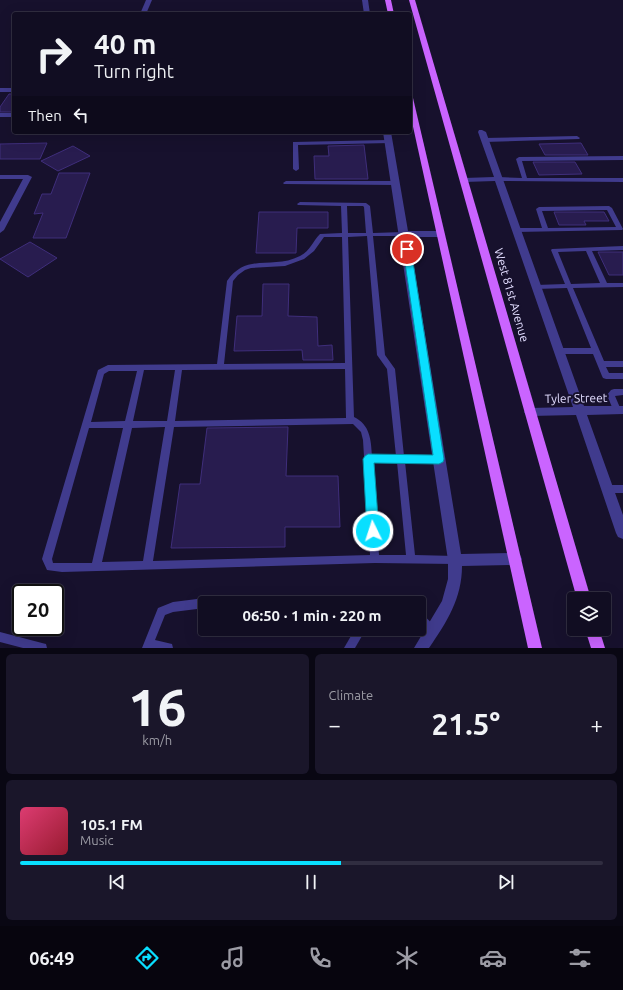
<!DOCTYPE html>
<meta charset="utf-8">
<style>
:root{--surface:#110d22;--page:#1a162a;--text:#f1f3f6;--muted:#9c9ca5;--line:#302d40;--accent:#09dfff}
body{margin:0;font-family:Ubuntu,sans-serif;background:var(--page);color:var(--text);height:100vh;display:flex;flex-direction:column;font-size:15px;white-space:nowrap}
*{box-sizing:border-box;margin:0}
p{font-size:13px;color:var(--muted)}
.icon{flex:none;width:22px;height:22px;fill:none;stroke:currentColor;stroke-width:2;stroke-linecap:round;stroke-linejoin:round}
.map{position:relative;height:648px;overflow:hidden}
.panel{display:flex;flex-direction:column;gap:6px;padding:6px;background:#090713;flex:1}
.panel>*{flex:none}
.guide{position:absolute;left:12px;top:12px;width:400px;height:122px;border-radius:4px;box-shadow:0 4px 16px #0002,0 0 0 1px var(--line);background:#110d22;color:var(--text);overflow:hidden}
.tools{position:absolute;left:567px;top:592px;display:grid;gap:8px}
.tools a{display:grid;place-items:center;width:44px;height:44px;border-radius:4px;background:var(--surface);box-shadow:0 4px 16px #0002,0 0 0 1px var(--line);font-size:20px}
.speed{position:absolute;left:12px;top:584px;display:flex;gap:8px;font-size:20px;font-weight:700;text-align:center}
.speed>*{display:grid;place-content:center;width:52px;height:52px;border-radius:50%;background:var(--surface);box-shadow:0 4px 16px #0002,0 0 0 1px var(--line);line-height:1}
.speed .limit{border:2px solid #111;border-radius:6px;background:#fff;color:#111}
.pin{position:absolute;display:grid;place-items:center;width:34px;height:34px;color:#fff;margin:-17px;border:2px solid #fff;border-radius:50%;box-shadow:0 1px 4px #0007}
.me{position:absolute;width:44px;margin:-22px;rotate:356deg;stroke-linejoin:round;filter:drop-shadow(0 0 3px #0008)}
.turn{display:flex;align-items:center;gap:14px;height:84px;padding:0 16px;font-size:18px}
.turn .icon{width:52px;height:52px;stroke-width:2.5}
.turn b{display:block;font-size:28px;line-height:34px}
.then{display:flex;align-items:center;height:38px;padding:0 16px;background:#0003;gap:8px;font-size:15px}
.big{font-size:30px;font-weight:700;line-height:1.1}
.panel .tile{flex:1;display:flex;flex-direction:column;justify-content:center;gap:6px;min-width:0;padding:0 14px;border-radius:6px;background:var(--page)}
.panel .dial{align-items:center;gap:0}
.dial b{font-size:52px;line-height:1}
.song{display:flex;align-items:center;gap:12px}
.cover{width:48px;height:48px;border-radius:6px;background:linear-gradient(135deg,hsl(340 70% 55%),hsl(350 70% 35%))}
.played{height:4px;border-radius:2px;background:linear-gradient(90deg,var(--accent) 55%,var(--line) 55%)}
.keys{display:flex;justify-content:space-around;direction:ltr}
.heat{display:flex;justify-content:space-between;align-items:center;font-size:22px;direction:ltr}
.panel .tiles{flex:1;display:grid;gap:6px;grid-template-columns:1fr 1fr}
.tile:last-child{grid-column:span 2}
.trip{position:absolute;left:198px;top:596px;width:228px;height:40px;border-radius:4px;background:var(--surface);box-shadow:0 4px 16px #0002,0 0 0 1px var(--line);font-weight:700;line-height:40px;text-align:center}
.menu{display:flex;height:64px;justify-content:space-around;align-items:center;background:#07050e;color:var(--muted)}
.menu .icon{width:28px;height:28px}
.menu .selected{color:var(--accent)}
.menu b{font-size:18px;color:var(--text)}
.map>svg:first-child{display:block}
.building{fill:#281c4f;stroke:#3f2e7b}
.lines{fill:none;stroke-linecap:round;stroke-linejoin:round}
.service{fill:#403b8d;fill-rule:evenodd}
.minor{fill:#403b8d;fill-rule:evenodd}
.primary{fill:#ca64ff;fill-rule:evenodd}
.route{fill:#09dfff;stroke:#0691a6}
.labels{text-anchor:middle;dominant-baseline:central;stroke-width:4;stroke-linejoin:round;paint-order:stroke}
.street-label{font-size:12px;fill:#e2ddff;stroke:#17112d}
</style>
<div class="map">
<svg width="623" height="648" viewBox="0 0 623 648">
<rect width="100%" height="100%" fill="#17112d"/>
<!-- building -->
<g class="building">
<polygon points="9,94 14,94 14,112 0,112 0,107"/>
<polygon points="47,143 40,159 0,159 0,144"/>
<polygon points="581,143 588,155 545,155 539,144"/>
<polygon points="364,145 368,179 315,179 314,156 329,156 328,146"/>
<polygon points="73,146 90,156 58,171 41,161"/>
<polygon points="533,162 575,162 582,174 539,175"/>
<polygon points="59,173 90,173 66,238 33,238 43,213 34,214 42,194 51,194"/>
<polygon points="259,212 328,212 328,228 297,228 296,253 256,253"/>
<polygon points="554,212 604,212 609,221 584,221 586,225 559,225"/>
<polygon points="30,242 57,258 28,277 0,259"/>
<polygon points="598,252 623,252 623,275 609,275"/>
<polygon points="263,284 289,284 288,316 317,317 318,346 332,345 333,360 303,360 302,350 234,351 237,316 262,316"/>
<polygon points="288,427 286,476 338,476 340,527 285,527 285,547 171,548 180,484 200,484 207,428"/>
</g>
<g class="lines">
<!-- service -->
<g class="service">
<polygon points="577,136 580,138 579,139 484,142 481,140 484,138"/>
<polygon points="388,140 390,141 390,143 298,145 299,169 296,171 293,169 293,142"/>
<polygon points="623,156 623,160 522,161 527,178 623,178 623,182 498,181 495,179 498,177 522,178 516,159 519,157"/>
<polygon points="286,181 395,181 398,183 395,185 284,184 283,183"/>
<path d="M300,202L366,203L370,206L373,233L404,232L407,234L404,236H373L385,355L395,369L404,456H439L442,457L443,459L442,461L439,462H405L415,555L455,556L458,557L460,560L458,563L455,564L375,563L62,572L47,570L42,559L98,370L108,365L217,364L227,281C247,252 273,270 300,256C311,250 312,242 320,234L342,233L341,206L298,205L297,204ZM347,206H363L364,207L366,233H348ZM367,236L377,355L387,369L396,456H372C371,439 370,425 354,417L348,237ZM324,237H342L345,363L224,364L233,281L238,275L245,270L251,268L285,266L304,259L314,251ZM345,369L346,418L175,421L182,370ZM144,370H175L167,421H133ZM109,371H137L125,421L91,422L104,374ZM353,424L361,432L363,440L370,555L153,561L174,427ZM165,427L143,561L102,562L132,428ZM89,428H123L92,563H53L52,559ZM372,462H397L406,555H379Z"/>
<path d="M609,206L612,208L623,229L622,230L516,232L513,230L516,228H542L536,209L539,207ZM607,210L616,227L548,228L542,211Z"/>
<path d="M623,246V250L592,251L607,283H623V287L573,288L604,361H623V367H606L609,373H623V379H606L603,378L602,376L593,354H559L556,353L555,351L556,349L559,348H591L567,288L536,289L533,287L536,285L565,284L551,250L552,249ZM586,251L600,283L571,284L558,252Z"/>
<polygon points="614,389 623,389 623,395 615,396 621,410 620,412 617,413 614,412 607,395 611,390"/>
<polygon points="608,485 623,485 623,493 608,493 605,492 604,489 605,486"/>
<polygon points="354,595 390,598 393,600 395,603 205,603 205,608 173,612 165,615 155,640 172,644 173,648 142,648 158,608 173,602 205,598"/>
<path d="M419,613C426,616 434,625 437,632L436,636L432,637L428,636L419,625Z"/>
<polygon points="355,629 366,629 355,648 344,648"/>
<polygon points="0,632 42,643 46,644 47,648 23,648 0,642"/>
</g>
<!-- minor -->
<g class="minor">
<polygon points="146,0 152,0 146,14 140,14"/>
<polygon points="362,0 368,0 370,14 364,14"/>
<rect x="0" y="88" width="14" height="4"/>
<rect x="0" y="113" width="14" height="4"/>
<polygon points="479,130 482,130 486,132 584,406 623,406 623,414 587,415 623,515 623,539 618,537 616,533 576,415 530,416 526,415 524,412 526,409 530,408 573,407 495,181 464,182 460,180 464,178 494,177 478,132"/>
<path d="M383,132H391L408,231H441L445,234L441,237H409L461,554L515,553L520,555L522,559L520,563L515,565L462,566C462,598 447,622 429,648H414L442,601L448,579V560Z"/>
<polygon points="0,175 28,175 32,177 4,230 0,233 0,222 23,179 0,179"/>
</g>
<!-- primary -->
<g class="primary">
<polygon points="385,0 391,0 394,14 388,14"/>
<polygon points="409,0 415,0 591,599 577,599"/>
<polygon points="410,96 413,98 542,648 528,648 410,113"/>
<polygon points="585,629 599,629 605,648 591,648"/>
</g>
</g>
<!-- route -->
<polygon class="route" points="407,247 411,249 444,459 443,462 439,464 374,463 379,531 377,534 373,536 369,534 367,531 363,459 365,456 368,454 433,455 403,249"/>
<g class="labels">
<!-- street labels -->
<g class="street-label">
<text transform="translate(512 295) rotate(74)">West 81st Avenue</text>
<text transform="translate(576 398) rotate(-1)">Tyler Street</text>
</g>
</g>
</svg>
<div class="tools">
<a><svg class="icon" aria-label="layers" viewBox="0 0 24 24"><path d="M12 4l9 5-9 5-9-5zM3 14l9 5 9-5"/></svg></a>
</div>
<div class="speed"><div class="limit">20</div></div>
<div class="pin" style="left:407px;top:249px;background:#d93025"><svg class="icon" aria-label="arrive" viewBox="0 0 24 24"><path d="M6 21V4h12l-3 4 3 4H6"/></svg></div>
<svg class="me" style="left:373px;top:531px" viewBox="-20 -20 40 40"><circle r="17" fill="#09dfff" stroke="#fff" stroke-width="3"/><path d="M0-11L8 9 0 5-8 9z" fill="#fff"/></svg>
<div class="trip">06:50 · 1 min · 220 m</div>
<div class="guide">
<div class="turn"><svg class="icon" aria-label="right" viewBox="0 0 24 24"><path d="M7 20v-9h11M14 6l5 5-5 5"/></svg><div><b>40 m</b>Turn right</div></div>
<div class="then">Then<svg class="icon" aria-label="left" viewBox="0 0 24 24"><path d="M17 20v-9H6M10 6l-5 5 5 5"/></svg></div>
</div>
</div>
<section class="panel">
<div class="tiles">
<div class="tile dial"><b>16</b><p>km/h</p></div>
<div class="tile"><p>Climate</p>
<div class="heat"><a>−</a><b class="big">21.5°</b><a>+</a></div>
</div>
<div class="tile">
<div class="song"><i class="cover"></i><div><b>105.1 FM</b><p>Music</p></div></div>
<div class="played"></div>
<div class="keys"><svg class="icon" aria-label="previous" viewBox="0 0 24 24"><path d="M18 5L8 12l10 7zM5 5v14"/></svg><svg class="icon" aria-label="pause" viewBox="0 0 24 24"><path d="M8 5v14M16 5v14"/></svg><svg class="icon" aria-label="next" viewBox="0 0 24 24"><path d="M6 5l10 7-10 7zM19 5v14"/></svg></div>
</div>
</div>
</section>
<nav class="menu">
<b>06:49</b>
<svg class="icon selected" aria-label="directions" viewBox="0 0 24 24"><path d="M12 3l9 9-9 9-9-9zM9 14v-3h6M13 9l2 2-2 2"/></svg>
<svg class="icon" aria-label="music" viewBox="0 0 24 24"><path d="M9 18V5l10-2v13"/><circle cx="6" cy="18" r="3"/><circle cx="16" cy="16" r="3"/></svg>
<svg class="icon" aria-label="phone" viewBox="0 0 24 24"><path d="M5 4h4l2 5-3 2q2 4 5 5l2-3 5 2v4C11 20 4 13 5 4z"/></svg>
<svg class="icon" aria-label="climate" viewBox="0 0 24 24"><path d="M12 3v18M4 7l16 10M4 17L20 7"/></svg>
<svg class="icon" aria-label="car" viewBox="0 0 24 24"><path d="M5 17H2v-5l4-1 3-4h7l3 4 3 1v5h-3M9 17h6M6 11h13"/><circle cx="7" cy="17" r="2"/><circle cx="17" cy="17" r="2"/></svg>
<svg class="icon" aria-label="filters" viewBox="0 0 24 24"><path d="M4 7h16M4 17h16"/><circle cx="9" cy="7" r="2"/><circle cx="15" cy="17" r="2"/></svg>
</nav>
